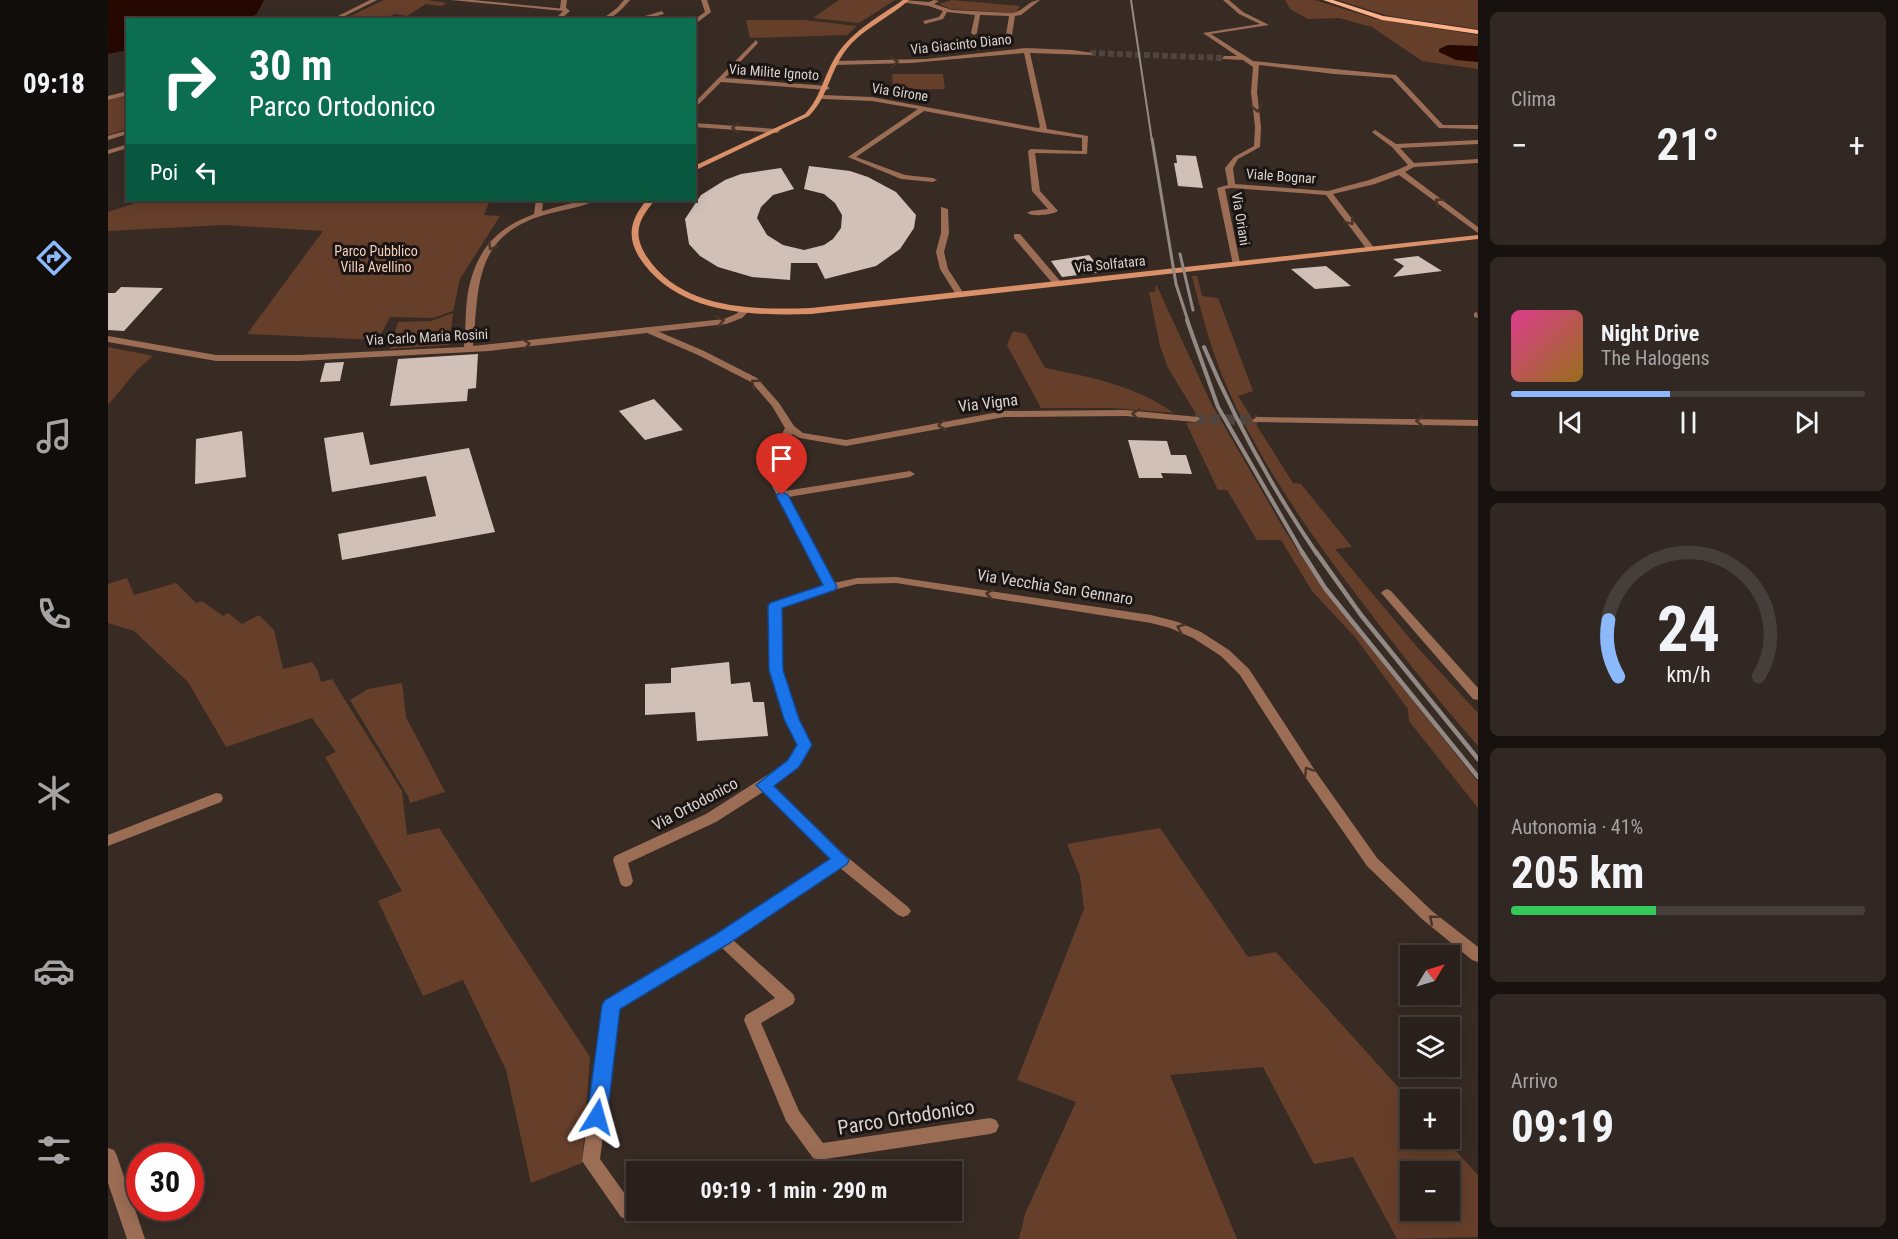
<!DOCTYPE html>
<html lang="it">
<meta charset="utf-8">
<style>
:root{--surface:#29201b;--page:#312824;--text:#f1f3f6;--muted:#a5a3a3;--line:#453e3a;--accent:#8cb9fc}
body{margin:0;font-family:"Roboto Condensed",sans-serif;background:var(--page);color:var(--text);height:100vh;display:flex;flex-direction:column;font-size:22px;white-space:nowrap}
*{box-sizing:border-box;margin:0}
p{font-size:20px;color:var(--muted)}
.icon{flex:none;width:33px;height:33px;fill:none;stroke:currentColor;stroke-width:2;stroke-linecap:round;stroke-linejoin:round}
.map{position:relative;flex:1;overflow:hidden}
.drawer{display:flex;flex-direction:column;gap:12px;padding:12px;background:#17120f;width:420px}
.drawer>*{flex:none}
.top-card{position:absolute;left:18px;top:18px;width:570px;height:183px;border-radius:0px;box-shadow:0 3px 15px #0003,0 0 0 2px var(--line);background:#0b6e4f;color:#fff;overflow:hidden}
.needle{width:39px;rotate:52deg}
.controls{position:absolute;left:1292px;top:945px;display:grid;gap:12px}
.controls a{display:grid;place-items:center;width:60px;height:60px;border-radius:0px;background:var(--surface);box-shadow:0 3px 15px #0003,0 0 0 2px var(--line);font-size:30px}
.speed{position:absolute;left:18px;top:1143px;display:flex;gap:12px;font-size:30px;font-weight:700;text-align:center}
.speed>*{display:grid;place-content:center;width:78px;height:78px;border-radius:50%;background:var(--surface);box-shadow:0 3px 15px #0003,0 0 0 2px var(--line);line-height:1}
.speed .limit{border:9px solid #d22;background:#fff;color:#111}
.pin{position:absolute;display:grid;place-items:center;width:51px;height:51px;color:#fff;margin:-62px -26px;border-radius:50% 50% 50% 0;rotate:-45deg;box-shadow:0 0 6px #0007}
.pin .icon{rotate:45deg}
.me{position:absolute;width:66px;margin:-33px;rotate:8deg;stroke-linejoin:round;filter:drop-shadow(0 0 4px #0008)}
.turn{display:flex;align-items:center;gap:21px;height:126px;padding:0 24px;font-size:27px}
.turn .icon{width:78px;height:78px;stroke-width:2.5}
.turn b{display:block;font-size:42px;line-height:51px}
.then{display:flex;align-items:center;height:57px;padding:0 24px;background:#0003;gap:12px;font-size:22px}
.big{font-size:45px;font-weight:700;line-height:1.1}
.drawer .tile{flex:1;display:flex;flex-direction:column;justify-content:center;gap:9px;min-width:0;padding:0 21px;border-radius:9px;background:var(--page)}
.drawer .dial{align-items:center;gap:0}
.dial svg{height:156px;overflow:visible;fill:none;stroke:var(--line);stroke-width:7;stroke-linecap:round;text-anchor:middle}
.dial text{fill:var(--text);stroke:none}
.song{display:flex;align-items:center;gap:18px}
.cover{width:72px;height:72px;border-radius:9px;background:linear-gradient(135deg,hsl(330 70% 55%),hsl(40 70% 35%))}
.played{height:6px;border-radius:3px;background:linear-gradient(90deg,var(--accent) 45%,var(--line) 45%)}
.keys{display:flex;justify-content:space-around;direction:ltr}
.heat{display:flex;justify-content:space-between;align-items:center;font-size:33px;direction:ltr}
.charge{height:9px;border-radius:4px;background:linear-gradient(90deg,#34c759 41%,var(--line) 0)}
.trip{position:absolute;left:518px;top:1161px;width:336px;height:60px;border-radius:0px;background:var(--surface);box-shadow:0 3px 15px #0003,0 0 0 2px var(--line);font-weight:700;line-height:60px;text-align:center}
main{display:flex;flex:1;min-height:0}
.menu{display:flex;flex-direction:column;width:108px;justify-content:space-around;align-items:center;background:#100d0b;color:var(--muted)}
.menu .icon{width:42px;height:42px}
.menu .on{color:var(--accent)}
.menu b{font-size:27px;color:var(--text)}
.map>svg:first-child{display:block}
.green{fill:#663f2b;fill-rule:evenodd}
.water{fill:#250800}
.building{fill:#d0c0b8}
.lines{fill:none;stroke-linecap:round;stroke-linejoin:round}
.minor-tunnel-far1{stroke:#4f443e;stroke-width:6;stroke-dasharray:6 3;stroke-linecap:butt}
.minor-tunnel{stroke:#4f443e;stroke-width:10;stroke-dasharray:10 5;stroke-linecap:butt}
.minor{fill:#9c6d55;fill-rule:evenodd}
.tertiary{fill:#9c6d55;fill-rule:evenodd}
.secondary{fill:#da9069;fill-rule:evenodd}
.primary{fill:#feb189;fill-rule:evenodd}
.rail-far3{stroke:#938984;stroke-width:2}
.rail-far2{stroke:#938984;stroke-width:3}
.rail-far1{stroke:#938984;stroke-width:4}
.rail{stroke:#938984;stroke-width:4.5}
.oneway{stroke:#483429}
.route{fill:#1a73e8;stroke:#114b97;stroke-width:1.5}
.labels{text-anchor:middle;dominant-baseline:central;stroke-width:6;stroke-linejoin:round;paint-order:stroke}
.far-street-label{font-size:14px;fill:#dad2ce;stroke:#1a1512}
.far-park-label{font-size:14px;fill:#f4cfbc;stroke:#1a1512}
.street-label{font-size:16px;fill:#dad2ce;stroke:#1a1512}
.near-street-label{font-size:20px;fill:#dad2ce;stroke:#1a1512}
</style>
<main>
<nav class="menu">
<b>09:18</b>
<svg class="icon on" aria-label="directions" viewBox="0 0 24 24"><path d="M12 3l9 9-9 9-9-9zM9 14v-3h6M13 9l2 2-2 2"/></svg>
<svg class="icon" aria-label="music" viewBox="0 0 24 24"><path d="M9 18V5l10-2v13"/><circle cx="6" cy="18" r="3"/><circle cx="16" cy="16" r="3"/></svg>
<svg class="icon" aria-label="phone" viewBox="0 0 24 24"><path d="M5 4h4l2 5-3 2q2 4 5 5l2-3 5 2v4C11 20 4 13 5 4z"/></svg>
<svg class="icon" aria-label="climate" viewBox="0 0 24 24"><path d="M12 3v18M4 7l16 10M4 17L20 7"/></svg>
<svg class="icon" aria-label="car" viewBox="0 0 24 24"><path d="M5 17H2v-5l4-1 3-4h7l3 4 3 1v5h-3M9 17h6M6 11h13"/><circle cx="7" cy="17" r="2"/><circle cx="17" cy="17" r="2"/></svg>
<svg class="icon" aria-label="filters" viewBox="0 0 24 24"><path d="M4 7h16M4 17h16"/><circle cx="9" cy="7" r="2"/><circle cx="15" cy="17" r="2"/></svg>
</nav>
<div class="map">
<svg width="1370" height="1239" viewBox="0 0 1370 1239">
<rect width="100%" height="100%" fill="#372b24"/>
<!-- green -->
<g class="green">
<polygon points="276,0 319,0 339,3 334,6 318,4 299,16 286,14 280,18 292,19 236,19"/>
<polygon points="731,0 787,0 751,23 705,18"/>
<polygon points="844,0 912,6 908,13 843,9 831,4"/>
<polygon points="1177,0 1207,0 1268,19 1370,35 1370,69 1314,61 1264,27 1231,18 1200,19 1182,9"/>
<polygon points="1229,0 1370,0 1370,29 1281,16"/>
<polygon points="638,20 696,20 749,26 739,35 642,38"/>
<polygon points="784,74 835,74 837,89 785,90"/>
<polygon points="19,95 19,129 0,135 0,100"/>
<polygon points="37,200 382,200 376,215 392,216 352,279 345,311 325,318 282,317 270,340 139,334 215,231 116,225 0,231 0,212"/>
<path d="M1084,276H1089L1094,296L1110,298L1145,391L1130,396L1185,483L1193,484L1244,547L1227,549L1310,648L1370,713V746C1327,697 1287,646 1247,593C1197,527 1149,458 1116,380C1102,347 1093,311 1084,276Z"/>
<polygon points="1048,284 1103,403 1177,531 1215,588 1370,782 1370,808 1301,721 1300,709 1247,637 1204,591 1173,540 1149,540 1119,490 1110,490 1078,423 1093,422 1060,368 1052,346 1041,292 1047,292"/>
<polygon points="345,313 341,345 282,349 290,322 323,321"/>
<path d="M905,331L918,334L937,368C983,377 1028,386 1066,413L1003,408H933L899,345Z"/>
<polygon points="0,347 45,356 30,369 0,405"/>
<polygon points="19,578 26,595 68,583 88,603 94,601 115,616 120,613 134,624 151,615 166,630 175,669 204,662 209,669 213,682 224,679 294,791 299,835 331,828 482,1057 474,1163 423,1183 398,1070 355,980 315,996 270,901 294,891 217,757 228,752 204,718 118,747 80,682 26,631 0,623 0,584"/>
<polygon points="294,683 298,717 337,792 302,803 300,796 242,700 260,689"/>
<path d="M1052,828L1140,957L1168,952L1302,1100V1138L1337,1139L1370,1175V1237L1289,1239L1245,1157L1206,1164L1155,1067L1062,1075L1129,1239H911L917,1214L968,1102L909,1080L976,909L972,876L959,844ZM1302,1172H1341V1210H1302Z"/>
</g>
<!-- water -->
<g class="water">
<polygon points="0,0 156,0 148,15 134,19 20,20 19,50 0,54"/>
<polygon points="1340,45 1370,46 1370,62 1348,60 1331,52 1331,49"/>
</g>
<!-- building -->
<g class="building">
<polygon points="1068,155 1088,156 1095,188 1070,186 1066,163 1069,163"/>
<polygon points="701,166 742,171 760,177 788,192 808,215 806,228 792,249 768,266 717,279 709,263 683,263 682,280 644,277 610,267 592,256 581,244 577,219 593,195 617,180 633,174 673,168 686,189 665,195 653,207 649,218 659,235 675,245 696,250 716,245 725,239 733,228 734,215 727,203 716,194 696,189"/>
<polygon points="981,255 995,272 954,277 943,261"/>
<polygon points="1310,256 1334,271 1285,277 1296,266 1285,259"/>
<polygon points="1218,266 1243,286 1207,289 1183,269"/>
<polygon points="13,287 55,288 16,331 0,330 0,293 7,293"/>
<polygon points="370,354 368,388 360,389 359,401 282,406 290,359"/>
<polygon points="236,362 232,381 212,382 217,363"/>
<polygon points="546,399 575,430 537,440 511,411"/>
<polygon points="134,431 138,477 87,484 88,439"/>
<polygon points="255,432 262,465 361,448 387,532 234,560 230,534 328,516 318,476 224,492 216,438"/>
<polygon points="1020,440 1059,441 1063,455 1078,455 1084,474 1053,473 1055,478 1031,478"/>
<polygon points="621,662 623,684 642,682 645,702 656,702 660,736 589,741 587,712 537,715 537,684 563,683 563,668"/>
</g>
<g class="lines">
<!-- minor-tunnel-far1 -->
<polyline class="minor-tunnel-far1" points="982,53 1116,58"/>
<!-- minor-tunnel -->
<polyline class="minor-tunnel" points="1087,419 1149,420"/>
<!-- minor -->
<g class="minor">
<polygon points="343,0 365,0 458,9 455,11"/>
<path d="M516,0H522C514,9 505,20 493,20L509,8Z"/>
<path d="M826,0L831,1L826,4L844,10L904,13C915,12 920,0 932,0L913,15L907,16L904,35L901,37L898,35L901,16L872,15L869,33L866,35L863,33L867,15L839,12L835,19L817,24L815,21L831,17L835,11L821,6L792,2L795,0L821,2Z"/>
<polygon points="1115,0 1121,0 1135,12 1161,25 1103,34 1145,61 1288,75 1335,125 1370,125 1370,129 1331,128 1284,78 1226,74 1151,65 1149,92 1153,127 1152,147 1130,159 1125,168 1127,184 1220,191 1261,180 1289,170 1300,165 1284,147 1265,133 1264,132 1267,130 1288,144 1370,140 1370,144 1292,148 1306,163 1370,159 1370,163 1306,167 1297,172 1370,227 1370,233 1291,175 1267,184 1225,194 1267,249 1263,251 1260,251 1218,195 1124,188 1117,189 1132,263 1125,265 1109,188 1120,185 1117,168 1126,157 1146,146 1147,127 1143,92 1145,67 1135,60 1114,59 1116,56 1129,56 1095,33 1152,24 1131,14"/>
<polygon points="554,11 556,14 534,20 523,20"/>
<polygon points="648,40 650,43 617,78 719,86 722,88 719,90 613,82 586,109 586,103"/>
<path d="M918,48L964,50L985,53L982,55L922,53L939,129L980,136L979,154L927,153L932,191L950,211C943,215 926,217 919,213L923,211L940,209L924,191L920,151L923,149L974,151V138L931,132L816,111L748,157L797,175L825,178L829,180L825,182L793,179L740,157L810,109L764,101L715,99L712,97L715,95L764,97L930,128L932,127L916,53L803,63L727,65L724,63L727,61L818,59Z"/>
<polygon points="586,123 669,129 672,131 669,133 586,127"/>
<polygon points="20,144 20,148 0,154 0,150"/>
<polygon points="428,200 435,200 434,214 430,216 426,214"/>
<polygon points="833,207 840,209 841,233 836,252 840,269 856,294 852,297 849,296 832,269 828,252 833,233"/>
<polygon points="906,234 912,234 952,281 952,285 946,285 906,238"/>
<polygon points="1369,312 1370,318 1366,317 1366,313"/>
<path d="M540,327L596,351L649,378L671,403L686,426L695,433L738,440L896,411L1017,410L1090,417L1092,419L1087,422L1017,416L896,417L738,446L692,438L684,434C672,458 664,466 677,491L802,471L807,474L802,477L680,497L726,583L749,578L788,577L1043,615L1070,622L1093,632L1121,650L1141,669L1208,772L1269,858L1324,911L1370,947V962L1364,960L1314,919L1259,866L1198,778L1132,675L1113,656L1085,638L1062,628L1043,623L788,583L749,584L725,590L673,608L674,671L691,719L703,745L691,767L665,786L738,856L800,907L803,911L800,915L795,917L790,915L732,868L625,940L685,994L687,999L685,1004L653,1023L691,1111L715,1143L882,1118L888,1120L891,1126L888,1132L882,1134L711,1160L705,1158L678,1121L636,1020L638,1015L667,998L613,947L512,1009L492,1159L529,1211L527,1217L520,1220L513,1217L474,1161L496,1005L498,1000L609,935L723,859L655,792L608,822L520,863L525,881L523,885L518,887L513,885L505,860L507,856L598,814L681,761L689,745L677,719L662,671L661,606L663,603L715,585L660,478V461L677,428L664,406L643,382L590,355L537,332V328Z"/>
<polygon points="1149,417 1370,420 1370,426 1146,422 1144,420"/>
<polygon points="1279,589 1283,591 1370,688 1370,700 1365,699 1275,595 1273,593 1275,591"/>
<polygon points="108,793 113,794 115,798 113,802 0,846 0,835"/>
<polygon points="0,1148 6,1150 9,1156 37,1239 19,1239 0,1183"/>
</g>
<!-- tertiary -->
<g class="tertiary">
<polygon points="262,0 269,0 229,20 222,20"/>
<polygon points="453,0 459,0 458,8 462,11 452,20 446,20 455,11 452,9"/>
<polygon points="593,0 599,0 603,12 586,25 586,20 597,12"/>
<polygon points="20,91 20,95 0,100 0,96"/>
<polygon points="20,130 20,134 0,140 0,136"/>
<path d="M477,200H488C472,209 448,210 430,217C365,239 371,290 365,346L616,319L628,314L634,309L641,311L634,318L618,324L381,351L191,361H108L0,342V336L108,355H191L356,347C358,328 357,310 360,292C373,224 419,214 477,200Z"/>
</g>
<!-- secondary -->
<g class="secondary">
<path d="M795,0H801C781,18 754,29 738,50C722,71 720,97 701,116L586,171V166L697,114C714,96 716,73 730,53C746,30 772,16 795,0Z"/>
<path d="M539,200H547C530,220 524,234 539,257C574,310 647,310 703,308L1370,235V239L703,314C642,316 568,314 531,257C518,236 523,218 539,200Z"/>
</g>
<!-- primary -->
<polygon class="primary" points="1215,0 1225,0 1275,16 1370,30 1370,34 1274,20"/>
<!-- rail-far3 -->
<polyline class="rail-far3" points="1023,0 1044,141"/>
<!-- rail-far2 -->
<g class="rail-far2">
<polyline points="1044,139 1068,284 1080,321"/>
<polyline points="1072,254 1085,310"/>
</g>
<!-- rail-far1 -->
<g class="rail-far1">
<polyline points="1079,320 1110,407 1195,554"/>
<path d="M1096,347C1127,421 1164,488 1209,554"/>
</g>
<!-- rail -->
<g class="rail">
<polyline points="1194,552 1217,588 1370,777"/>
<polyline points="1208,552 1253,615 1370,759"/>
</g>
</g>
<!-- one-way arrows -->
<defs><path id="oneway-chevron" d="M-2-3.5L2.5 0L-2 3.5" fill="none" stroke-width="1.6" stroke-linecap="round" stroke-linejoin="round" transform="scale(1.5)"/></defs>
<g class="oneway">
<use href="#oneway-chevron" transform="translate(786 62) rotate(-4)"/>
<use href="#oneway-chevron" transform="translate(1149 108) rotate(79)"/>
<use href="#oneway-chevron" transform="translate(628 128) rotate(-176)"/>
<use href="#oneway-chevron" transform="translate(1331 202) rotate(-143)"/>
<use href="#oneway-chevron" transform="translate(1242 221) rotate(52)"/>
<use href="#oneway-chevron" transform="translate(384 246) rotate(122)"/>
<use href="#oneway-chevron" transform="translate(612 321) rotate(-10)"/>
<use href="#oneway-chevron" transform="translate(418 344) rotate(-5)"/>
<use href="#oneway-chevron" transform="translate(647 383) rotate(-140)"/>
<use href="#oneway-chevron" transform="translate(1028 414) rotate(-175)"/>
<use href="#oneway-chevron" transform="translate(1312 421) rotate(-179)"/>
<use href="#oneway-chevron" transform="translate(834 425) rotate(170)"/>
<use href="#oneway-chevron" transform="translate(882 594) rotate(-171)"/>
<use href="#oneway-chevron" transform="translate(1073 628) rotate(-158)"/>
<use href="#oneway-chevron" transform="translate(1200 771) rotate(-123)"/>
<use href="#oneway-chevron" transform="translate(1325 919) rotate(-140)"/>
</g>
<!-- route -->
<polygon class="route" points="674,492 680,495 729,587 727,590 674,608 675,670 691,719 704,745 691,767 666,786 741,860 739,864 620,944 512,1009 499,1117 496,1123 489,1125 482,1123 479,1117 494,1005 497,1000 608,934 722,859 648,785 680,760 689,745 676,719 661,670 660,606 662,603 715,585 668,495"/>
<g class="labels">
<!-- far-street labels -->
<g class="far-street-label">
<text transform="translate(853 44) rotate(-6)">Via Giacinto Diano</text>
<text transform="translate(666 72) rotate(4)">Via Milite Ignoto</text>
<text transform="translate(792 92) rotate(9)">Via Girone</text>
<text transform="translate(1173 176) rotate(4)">Viale Bognar</text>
<text transform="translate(1133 219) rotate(81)">Via Oriani</text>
<text transform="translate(1002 264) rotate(-6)">Via Solfatara</text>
<text transform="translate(319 337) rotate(-3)">Via Carlo Maria Rosini</text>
</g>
<!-- far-park labels -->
<g class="far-park-label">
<text x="268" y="251">Parco Pubblico<tspan x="268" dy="16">Villa Avellino</tspan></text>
</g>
<!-- street labels -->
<g class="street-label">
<text transform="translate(880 403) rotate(-7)">Via Vigna</text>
<text transform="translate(947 587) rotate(9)">Via Vecchia San Gennaro</text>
<text transform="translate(587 804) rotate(-28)">Via Ortodonico</text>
</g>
<!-- near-street labels -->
<g class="near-street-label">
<text transform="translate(798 1117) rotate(-9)">Parco Ortodonico</text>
</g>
</g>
</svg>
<div class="controls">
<a><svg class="needle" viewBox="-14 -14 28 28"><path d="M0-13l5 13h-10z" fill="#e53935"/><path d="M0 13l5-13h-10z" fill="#a5a3a3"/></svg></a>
<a><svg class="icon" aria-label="layers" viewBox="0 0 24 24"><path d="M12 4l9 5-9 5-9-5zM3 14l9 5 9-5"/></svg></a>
<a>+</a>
<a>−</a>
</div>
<div class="speed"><div class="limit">30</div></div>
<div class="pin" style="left:674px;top:495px;background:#d93025"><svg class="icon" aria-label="arrive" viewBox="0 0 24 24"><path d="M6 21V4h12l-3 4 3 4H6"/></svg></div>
<svg class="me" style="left:489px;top:1117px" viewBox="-20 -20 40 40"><path d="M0-17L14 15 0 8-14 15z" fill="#1a73e8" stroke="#fff" stroke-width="4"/></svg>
<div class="trip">09:19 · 1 min · 290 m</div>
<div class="top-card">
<div class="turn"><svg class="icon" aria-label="right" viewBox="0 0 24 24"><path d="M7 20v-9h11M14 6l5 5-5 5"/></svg><div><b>30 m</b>Parco Ortodonico</div></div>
<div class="then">Poi<svg class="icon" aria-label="left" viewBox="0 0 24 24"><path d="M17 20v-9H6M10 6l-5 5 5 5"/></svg></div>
</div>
</div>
<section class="drawer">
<div class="tile"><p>Clima</p>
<div class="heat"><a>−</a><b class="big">21°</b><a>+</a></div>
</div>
<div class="tile">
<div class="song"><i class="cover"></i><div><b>Night Drive</b><p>The Halogens</p></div></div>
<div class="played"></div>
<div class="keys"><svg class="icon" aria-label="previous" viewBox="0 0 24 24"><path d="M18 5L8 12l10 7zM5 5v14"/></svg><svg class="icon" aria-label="pause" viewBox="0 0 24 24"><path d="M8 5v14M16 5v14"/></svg><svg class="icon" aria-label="next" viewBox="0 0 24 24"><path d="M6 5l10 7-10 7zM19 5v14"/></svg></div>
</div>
<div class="tile dial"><svg viewBox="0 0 100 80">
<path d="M14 69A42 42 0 1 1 86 69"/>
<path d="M14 69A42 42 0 0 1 9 40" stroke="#8cb9fc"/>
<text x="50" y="56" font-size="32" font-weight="700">24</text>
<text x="50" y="72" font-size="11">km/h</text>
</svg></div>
<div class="tile"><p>Autonomia · 41%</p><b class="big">205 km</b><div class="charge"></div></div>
<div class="tile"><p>Arrivo</p><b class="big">09:19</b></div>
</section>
</main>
